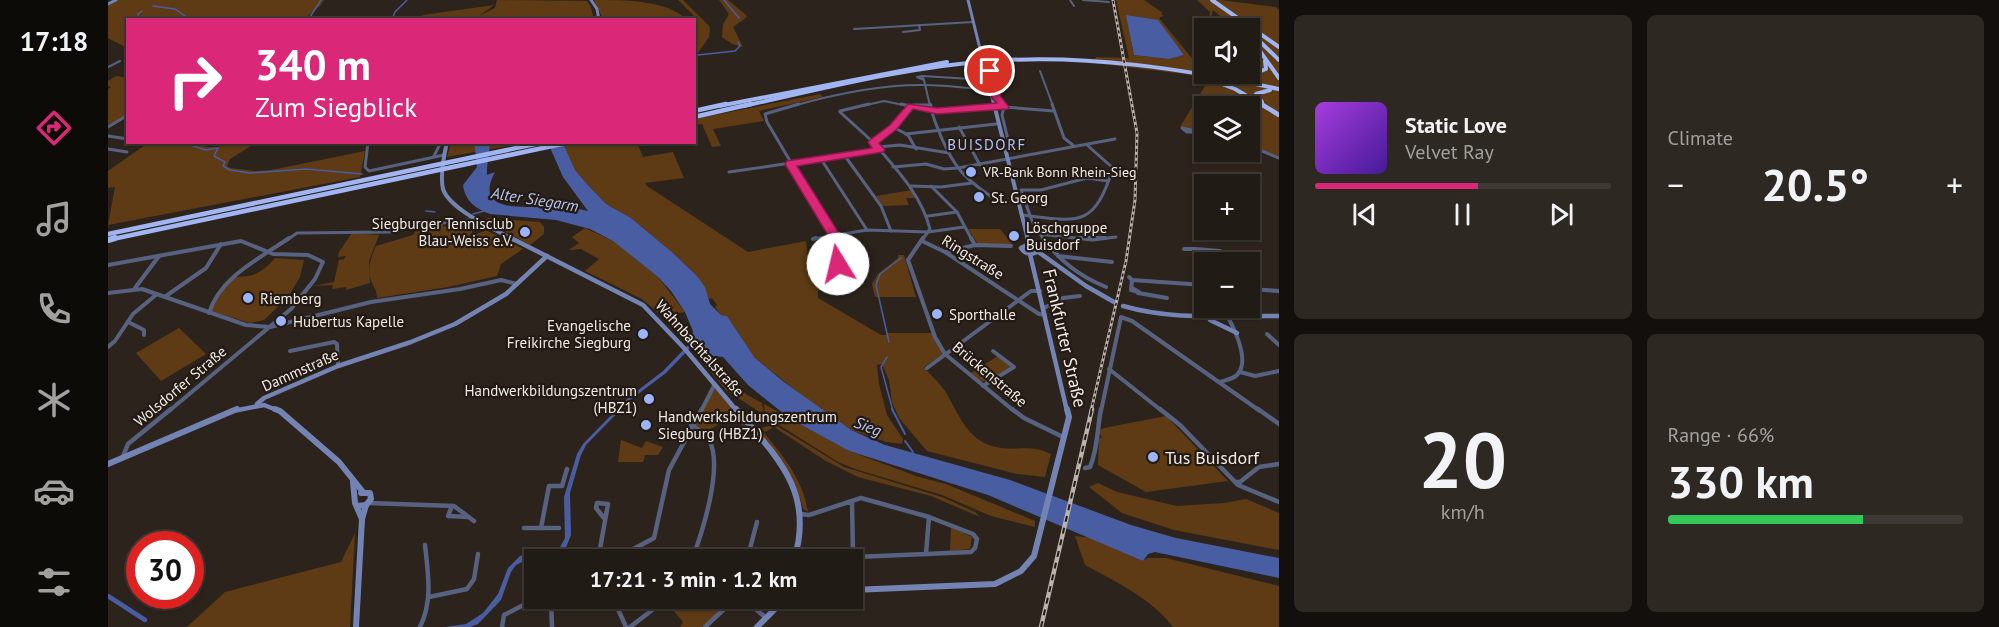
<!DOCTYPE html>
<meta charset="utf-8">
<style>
:root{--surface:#211b15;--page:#2d2822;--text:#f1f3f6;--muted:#a2a1a0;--line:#3e3934;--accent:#db2777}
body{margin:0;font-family:"PT Sans",sans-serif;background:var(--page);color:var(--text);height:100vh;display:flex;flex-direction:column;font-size:22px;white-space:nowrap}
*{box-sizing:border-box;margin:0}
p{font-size:20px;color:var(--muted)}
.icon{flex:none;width:33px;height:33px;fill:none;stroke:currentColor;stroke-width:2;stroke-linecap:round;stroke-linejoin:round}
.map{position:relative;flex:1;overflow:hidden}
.panel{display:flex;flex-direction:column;gap:15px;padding:15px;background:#120f0c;width:720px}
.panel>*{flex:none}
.banner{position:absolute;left:18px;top:18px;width:570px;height:126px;border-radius:0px;box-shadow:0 2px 4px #0004,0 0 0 2px var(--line);background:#db2777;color:#fff;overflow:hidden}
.fabs{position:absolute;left:1086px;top:18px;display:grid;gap:12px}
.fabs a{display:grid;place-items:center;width:66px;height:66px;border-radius:0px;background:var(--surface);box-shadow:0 2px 4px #0004,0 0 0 2px var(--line);font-size:30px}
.speed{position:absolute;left:18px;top:531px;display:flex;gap:12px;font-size:30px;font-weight:700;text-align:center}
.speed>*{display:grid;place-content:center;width:78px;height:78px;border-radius:50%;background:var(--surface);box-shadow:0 2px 4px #0004,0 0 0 2px var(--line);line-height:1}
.speed .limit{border:9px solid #d22;background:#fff;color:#111}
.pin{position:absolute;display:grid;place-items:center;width:51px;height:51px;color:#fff;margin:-26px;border:3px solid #fff;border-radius:50%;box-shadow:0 2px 6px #0007}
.me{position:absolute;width:66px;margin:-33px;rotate:351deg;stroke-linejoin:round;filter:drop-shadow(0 0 4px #0008)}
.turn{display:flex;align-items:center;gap:21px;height:126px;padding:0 30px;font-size:27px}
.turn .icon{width:78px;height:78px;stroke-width:2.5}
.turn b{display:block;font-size:42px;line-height:51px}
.big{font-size:45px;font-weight:600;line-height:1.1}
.panel .card{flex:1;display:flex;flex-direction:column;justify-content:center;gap:9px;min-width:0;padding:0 21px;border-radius:9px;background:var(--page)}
.panel .dial{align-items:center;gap:0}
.dial b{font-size:78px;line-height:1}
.song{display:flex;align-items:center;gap:18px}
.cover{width:72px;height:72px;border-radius:9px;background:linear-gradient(135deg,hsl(280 70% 55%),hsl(260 70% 35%))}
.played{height:6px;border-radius:3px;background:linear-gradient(90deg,var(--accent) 55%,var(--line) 55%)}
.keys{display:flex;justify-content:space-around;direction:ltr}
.heat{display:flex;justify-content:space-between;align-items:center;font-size:33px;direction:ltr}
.charge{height:9px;border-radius:4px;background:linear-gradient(90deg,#34c759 66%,var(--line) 0)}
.panel .tiles{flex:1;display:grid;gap:15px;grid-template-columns:repeat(2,1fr)}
.trip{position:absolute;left:416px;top:549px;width:339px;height:60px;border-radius:0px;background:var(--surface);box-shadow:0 2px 4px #0004,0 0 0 2px var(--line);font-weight:600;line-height:60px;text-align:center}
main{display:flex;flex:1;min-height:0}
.tab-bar{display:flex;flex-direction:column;width:108px;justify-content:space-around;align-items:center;background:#0d0b08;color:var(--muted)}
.tab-bar .icon{width:42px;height:42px}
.tab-bar .active{color:var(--accent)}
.tab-bar b{font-size:27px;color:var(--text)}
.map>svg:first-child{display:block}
.green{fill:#5e3b14;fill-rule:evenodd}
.water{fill:#495da2}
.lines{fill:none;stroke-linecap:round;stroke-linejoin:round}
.stream-far1{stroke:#495da2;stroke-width:1.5}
.stream{stroke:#495da2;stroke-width:2}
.canal{stroke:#495da2;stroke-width:4.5}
.street-far3{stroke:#576281;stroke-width:2}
.street-far2{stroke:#576281;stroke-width:3}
.street-far1{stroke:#576281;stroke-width:4}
.street{stroke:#576281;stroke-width:4.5}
.secondary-far3{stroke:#7383b4;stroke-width:3}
.secondary-far2{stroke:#7383b4;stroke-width:4}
.secondary-far1{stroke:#7383b4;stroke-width:4.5}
.secondary{stroke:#7383b4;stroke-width:6}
.highway-far2{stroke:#a1b5f3;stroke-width:4}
.highway-far1{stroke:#a1b5f3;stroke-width:4.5}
.highway{stroke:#a1b5f3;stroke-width:6}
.rail-far1-casing{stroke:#bab3ad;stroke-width:3}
.rail-casing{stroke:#bab3ad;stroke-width:4.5}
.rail-far1{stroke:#221a13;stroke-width:1.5;stroke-dasharray:3;stroke-linecap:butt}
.rail{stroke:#221a13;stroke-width:2;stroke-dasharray:6;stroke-linecap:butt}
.route{fill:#db2777;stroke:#8e194d;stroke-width:1.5}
.poi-dot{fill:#9cb4fd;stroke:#221a13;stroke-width:2}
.labels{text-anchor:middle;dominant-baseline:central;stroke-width:4.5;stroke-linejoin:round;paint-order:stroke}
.far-poi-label{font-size:14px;fill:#f2ece7;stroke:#221a13;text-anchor:start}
.far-quarter-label{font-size:15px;letter-spacing:1.5px;fill:#b2c4fb;stroke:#221a13}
.poi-label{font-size:15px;fill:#f2ece7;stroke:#221a13;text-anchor:start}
.street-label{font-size:15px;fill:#f2ece7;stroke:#221a13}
.water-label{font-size:16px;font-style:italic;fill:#b8c6ee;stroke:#221a13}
.near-street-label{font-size:18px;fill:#f2ece7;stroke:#221a13}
.near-poi-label{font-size:18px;fill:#f2ece7;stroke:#221a13;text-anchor:start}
</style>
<main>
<nav class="tab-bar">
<b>17:18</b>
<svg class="icon active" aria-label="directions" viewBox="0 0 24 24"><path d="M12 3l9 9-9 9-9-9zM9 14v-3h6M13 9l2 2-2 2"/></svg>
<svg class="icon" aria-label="music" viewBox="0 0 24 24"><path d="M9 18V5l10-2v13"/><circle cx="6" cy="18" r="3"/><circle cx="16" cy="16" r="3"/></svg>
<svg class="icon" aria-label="phone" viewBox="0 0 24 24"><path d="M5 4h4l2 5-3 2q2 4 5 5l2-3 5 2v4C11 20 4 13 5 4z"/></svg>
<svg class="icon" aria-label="climate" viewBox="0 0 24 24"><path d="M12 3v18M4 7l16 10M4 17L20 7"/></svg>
<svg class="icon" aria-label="car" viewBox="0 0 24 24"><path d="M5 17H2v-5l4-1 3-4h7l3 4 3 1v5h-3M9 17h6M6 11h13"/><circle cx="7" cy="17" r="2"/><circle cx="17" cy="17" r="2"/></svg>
<svg class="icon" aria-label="filters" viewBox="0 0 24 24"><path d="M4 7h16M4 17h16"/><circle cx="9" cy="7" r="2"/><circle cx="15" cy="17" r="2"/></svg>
</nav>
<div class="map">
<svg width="1171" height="627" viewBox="0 0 1171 627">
<rect width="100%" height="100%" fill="#2c241c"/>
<!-- green -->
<g class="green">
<polygon points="10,0 216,0 212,6 196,19 20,20 19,48 0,38 0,5"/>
<polygon points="389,0 479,1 483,7 481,9 483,8 486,20 306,20 315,15 386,5 371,16 387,8"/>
<path d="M486,0C517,0 558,0 578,19H495Z"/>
<polygon points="570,0 575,0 602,27 601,37 587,57 587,31 590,20"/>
<polygon points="611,0 620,0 638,15 639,17 625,27 635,47 624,44 614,37 615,24 621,14"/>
<path d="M1008,0H1036L1055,13H1053L1055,16L1051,18L1091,67L1096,51L1092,65L1096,66V74C1113,74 1144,80 1151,63L1142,48V28H1126L1105,10L1100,28L1102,12L1089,0H1112L1168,7L1171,10V113L1121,85L1101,77L986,63L988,57L1021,58ZM1023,41L1071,48L1076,55L1061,59L1026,55Z"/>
<polygon points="8,76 19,78 19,114 0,126 0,89 3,87 0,86 0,81"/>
<polygon points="1097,78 1125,90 1171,115 1171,157 1142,146 1142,106 1096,106 1096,132 1072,127 1097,86"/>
<polygon points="712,94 715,97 651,111 656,121 605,129 613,146 604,147 594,124 587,125 587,119"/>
<polygon points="40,143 89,143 98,147 110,147 117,143 148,143 122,159 119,166 122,168 147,171 163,170 257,151 252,177 0,225 7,187 0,188 0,171"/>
<polygon points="343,143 418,143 339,157"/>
<path d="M455,143H529L535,157L565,152L576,178L537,183L539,186L640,252L698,241L701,265L728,267V272L710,273V298L773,335H778V333H824L835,354L816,367C822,375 831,382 837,391C851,414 859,441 888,447C909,452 920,443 943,454L937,477L909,474L819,451L791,418L784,402L781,380L774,364L769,365L771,384L779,415L795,439L794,444L778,442L743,430L712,410L647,358L619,316L613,315L607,307L609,305L604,298L601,299L588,275L565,253L523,218L498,204L478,183L467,170Z"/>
<polygon points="804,190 809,198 798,198 801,205 775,206 768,196"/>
<polygon points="380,218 432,222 436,227 436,234 422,245 377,220"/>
<path d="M353,222L369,225L360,238L378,230L415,249L393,264L389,276L340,287L269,298C269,289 265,287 263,280C259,268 263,257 268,246L305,235L310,227L335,224V227Z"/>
<polygon points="477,228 505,241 550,277 577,312 554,316 534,299 477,271 491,259 473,249 461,250 471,243 464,237"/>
<polygon points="860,229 892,229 905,245 870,244"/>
<polygon points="244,233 271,235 261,261 262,283 238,290 238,287 224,289 225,285 205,286 226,282 231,260 236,259 238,256 230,257 231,252"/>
<polygon points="790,255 796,255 808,297 767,297 764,284 770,274 790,258"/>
<path d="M167,258L196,260L192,277L180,297L156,320L142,323L103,311L108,297L126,277C145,277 154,273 167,258Z"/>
<polygon points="71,328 98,354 53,381 28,353"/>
<polygon points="591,348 598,353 596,356 599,360 639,395 654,403 656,415 618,390 588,354"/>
<polygon points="890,356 903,367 878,382 872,381 863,373"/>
<polygon points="607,389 611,391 639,426 638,430 625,415 598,432 586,424"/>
<polygon points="656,404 741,451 811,477 838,484 927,521 927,527 883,516 834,495 747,469 730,462 657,416"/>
<polygon points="1058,416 1120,481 1038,492 990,465 991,439 994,437 990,431 996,428"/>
<polygon points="664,423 736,467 834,497 867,512 872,517 823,496 750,477 718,461 666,427 657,432 654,428 661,426"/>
<path d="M652,428C673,453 695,478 700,512L695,509C688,477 671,456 650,431Z"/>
<polygon points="513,440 534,448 538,441 555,447 550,455 537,455 535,462 510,462"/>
<polygon points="990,483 1009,492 1069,506 1116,503 1138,499 1171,513 1171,550 1066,530 1014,513 981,487"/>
<polygon points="843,527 864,537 862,549 842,551"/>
<polygon points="247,533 242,627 79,627 117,592 233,562"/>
<path d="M967,536L984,538L1035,561L1039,558H1058L1171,586V627H1065C1042,597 1009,583 977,565Z"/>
<polygon points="565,599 575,599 586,608 593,599 610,599 616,602 624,599 619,606 594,627 572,627 575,622 560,604"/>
</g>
<!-- water -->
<g class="water">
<polygon points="1018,15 1050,20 1076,55 1061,59 1026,55"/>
<path d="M364,143H381C383,152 378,164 379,175L387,172C362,218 429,205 452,206C462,207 471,209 480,211L455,177L440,143H455L467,170L478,183L498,204L523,218L565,253L588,275L597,287L602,304L613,315L619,316L647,358L676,382L743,430L777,445L902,480L1023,525L1068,538L1171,558V578L1047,552L1040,554L1035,561L880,495L741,451L681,418L640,385L615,357L604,356L585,345L558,373L522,400L478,445L473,455L462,493L463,535L457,550L445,559H420L408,565L403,572L393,600L370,624L362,627H337L358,624L375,613L390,594L400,568L412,556L418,554L443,555L450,551L457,538L456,497L469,454L475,444L520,398L555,371L582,343L585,331L577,312L563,291L550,277L505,241L482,229L448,220L382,214C368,209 357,201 355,185L369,167L367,147Z"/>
</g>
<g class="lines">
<!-- stream-far1 -->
<g class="stream-far1">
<polyline points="616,0 631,18"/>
<polyline points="45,6 67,9 77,16 77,20"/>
<polyline points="29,20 30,14 34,11"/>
<polyline points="174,20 194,19"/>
<polyline points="200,20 213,0"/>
<polyline points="284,20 287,12 299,0"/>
<polyline points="590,55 627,51 632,46 630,42"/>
<polyline points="73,142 98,150 110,148 106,156 117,162 115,166 122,170 142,173 198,169 254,174"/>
<polyline points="318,211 327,212"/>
<polyline points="365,214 376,211"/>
<polyline points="781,342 768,285 772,274 793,258"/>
<polyline points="779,357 773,367 785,411"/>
</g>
<!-- stream -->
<g class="stream">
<polyline points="784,409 797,434"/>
<polyline points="797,441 805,452"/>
</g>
<!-- canal -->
<polyline class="canal" points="0,596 37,620"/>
<!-- street-far3 -->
<g class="street-far3">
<polyline points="962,0 966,6"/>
<polyline points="975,0 1001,2"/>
<polyline points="746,29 865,22"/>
<polyline points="795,32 812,30 811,25"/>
<polyline points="0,67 12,61"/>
<polyline points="882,71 889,98 895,106"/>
<polyline points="932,71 945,106"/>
<polyline points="814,76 880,80"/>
<polygon points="814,76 816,80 809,77"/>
<polyline points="816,80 822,106"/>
<path d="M685,106C727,94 770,85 813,85C836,85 860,88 883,90"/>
<polyline points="754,106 776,101 800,106"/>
<polyline points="804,106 823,105"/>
</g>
<!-- street-far2 -->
<g class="street-far2">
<polyline points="691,104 657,114 659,122 726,235 727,240"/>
<polyline points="793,104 825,111 896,107 894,115 902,148"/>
<path d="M822,104C826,123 840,156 852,170C862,183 876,191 889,201"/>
<polyline points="894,104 896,107 946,111"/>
<polyline points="944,104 956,138 966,146"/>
<polyline points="732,111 761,104"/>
<polyline points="732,112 765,142"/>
<polyline points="0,127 20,115"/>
<polyline points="785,127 800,135 808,149"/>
<polyline points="851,127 872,165"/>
<polygon points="1074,128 1092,132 1079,132"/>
<polyline points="1092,132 1096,133"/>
<polyline points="798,134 888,124"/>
<polyline points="0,136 20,139"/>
<polyline points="260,142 257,167 261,171 336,155"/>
<polyline points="1142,146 1171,158"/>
<polyline points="770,147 792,145 841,153"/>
<polyline points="0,149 19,152"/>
<polyline points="326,156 333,142"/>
<polyline points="737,156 773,206 783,231"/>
<polyline points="713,159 759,230"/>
<polyline points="785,167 818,164 836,169 850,168 1007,139"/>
<polyline points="621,172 772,150"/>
<polyline points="803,186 833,187 864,183"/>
<polyline points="823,186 849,212 864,240"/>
<path d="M914,215C971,222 986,228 1005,168L979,145"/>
<polyline points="820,216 849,212"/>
<polyline points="932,234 984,240"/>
<polyline points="705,239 759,230 820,232 856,227"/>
<polyline points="179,240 189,233 282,232 298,224 310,226 368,219"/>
<path d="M814,240L822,229C813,194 788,169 765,142L781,130L805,105H823"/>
<polyline points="936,240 924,221 913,190 933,190 979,178 1000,181"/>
<polyline points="985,240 1008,237"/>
</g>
<!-- street-far1 -->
<g class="street-far1">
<polyline points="726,238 730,264"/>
<polyline points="815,238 800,260 827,337 837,354 906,411"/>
<polyline points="863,238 867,245"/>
<path d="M935,238C952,261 971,276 998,287"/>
<polyline points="971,238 997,238"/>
<polyline points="705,239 708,238"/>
<polyline points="814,241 837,252 931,314 937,315"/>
<polyline points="1076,249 1087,249"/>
<polyline points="838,252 867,245 903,246"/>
<polyline points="950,256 1004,262"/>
<polyline points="0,265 133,241 165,254 200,255 215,262 207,279 183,309 61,411"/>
<polyline points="1096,265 1087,249 1112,251"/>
<polyline points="1021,277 1024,280 1096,285"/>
<polyline points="1024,280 1023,290 1031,292 1024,288"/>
<polyline points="27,288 51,256"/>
<polyline points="1142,289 1171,291"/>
<polyline points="0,293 34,289 138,325 162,327 263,302 352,289 393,280 409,284"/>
<polyline points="1030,293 1059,298"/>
<polyline points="58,296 98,268 113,244"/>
<polyline points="936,308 955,298 972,296"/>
<path d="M101,313C112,277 151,259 181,238"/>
<polyline points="20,322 36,330 36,335"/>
<polyline points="1159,334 1171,345"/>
<polyline points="0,347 7,341 25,314 49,294"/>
<polyline points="182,351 226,342 229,344 230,366"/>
<polyline points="819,368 923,291 932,291"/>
<polyline points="1001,369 1054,411"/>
<polyline points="1132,372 1147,376 1171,371"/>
<path d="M1112,382C1118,380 1125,379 1129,375C1144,360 1123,322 1115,308"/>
<polyline points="875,386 906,367 885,351"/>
<polyline points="593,411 607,384"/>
<polyline points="993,411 1013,317 1024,321 1152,411"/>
</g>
<!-- street -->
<g class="street">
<polyline points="904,409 916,418 955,437"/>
<polyline points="1052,409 1072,425 1130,485 1171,502"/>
<polyline points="1150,409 1171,424"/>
<path d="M583,425C590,429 597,433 601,440C616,466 594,533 584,560"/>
<polyline points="15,456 20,444 63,409"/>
<path d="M977,468L982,467C990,449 989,429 993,409"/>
<polyline points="1127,482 1132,482 1151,467 1171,464"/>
<polyline points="260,503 346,506 366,521"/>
<polyline points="344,506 340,516 360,517"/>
<polyline points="693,514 701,515 753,498 821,517 818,554 747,557 745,554 744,501"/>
<polyline points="416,528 433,528 441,486 454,486 459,469"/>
<polyline points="433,528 451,528"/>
<polyline points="818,554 863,552 867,548 869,539 865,534 821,517"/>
<polyline points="490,560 500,504 489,503 488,508 496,518"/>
<polyline points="505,560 546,538 561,470 594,409"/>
<polyline points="639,560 649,522"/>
<polyline points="321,597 359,589 366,579 370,554"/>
<polyline points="443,598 444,627"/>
<polyline points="505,598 518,627"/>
<polyline points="635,598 657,617"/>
<path d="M312,627C325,601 320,573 317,545"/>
<polyline points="394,627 396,615 429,598"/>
<polyline points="522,627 560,598"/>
<polyline points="597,627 628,598"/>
</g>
<!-- secondary-far3 -->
<g class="secondary-far3">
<polyline points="483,0 489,9 491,20"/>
<polyline points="860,0 886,106"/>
<polyline points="0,4 8,0"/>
</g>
<!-- secondary-far2 -->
<g class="secondary-far2">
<polyline points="886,104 920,240"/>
<path d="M339,142C336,155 332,176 335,189C342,210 387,229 406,240"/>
</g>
<!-- secondary-far1 -->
<g class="secondary-far1">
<polyline points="403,238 535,305 576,348 629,411"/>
<polyline points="919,238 921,245"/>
<path d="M919,245L926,247L929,252C923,255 917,254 913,248Z"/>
<polyline points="929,251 978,286 1006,302"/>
<polyline points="922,254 959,411"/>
<path d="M1015,306C1067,321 1118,315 1171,316"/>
<polyline points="1119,308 1136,314"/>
<polyline points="1102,320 1129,333"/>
<polyline points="149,404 156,398 230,366 303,342 347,324 398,294 439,256"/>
<polyline points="125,411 156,405 171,411"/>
</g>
<!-- secondary -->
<g class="secondary">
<polyline points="167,409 172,411 231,462 255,492"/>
<path d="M628,409C669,457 707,492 686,560"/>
<polyline points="0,464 129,409"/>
<polyline points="245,482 247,503 254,519"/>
<polyline points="249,506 258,505 263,499 262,493 253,493"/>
<polyline points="744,590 887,584 913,571 926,556 961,417 959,409"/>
<polyline points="666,598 669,607"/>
<polyline points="248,627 254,519 258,505"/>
<polyline points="649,627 667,609 685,598"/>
</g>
<!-- highway-far2 -->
<g class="highway-far2">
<polyline points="1104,0 1171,47"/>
<polyline points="1125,19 1134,28"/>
<polyline points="1142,32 1171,60"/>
<polyline points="1142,37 1171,78"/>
<polyline points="1114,74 1143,75 1158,69 1157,61"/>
<polyline points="1098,78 1127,89 1156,106"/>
<polyline points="1154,102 1148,94 1162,90"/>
<polyline points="611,106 839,62"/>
<path d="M636,106C717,88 799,67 882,61C980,54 1076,69 1171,89"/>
</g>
<!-- highway-far1 -->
<g class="highway-far1">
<polyline points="1153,104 1171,115"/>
<polyline points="586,111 618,104"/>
<polyline points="586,117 643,104"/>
<polyline points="0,234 437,142"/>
<polyline points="0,240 463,142"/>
</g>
<!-- highway -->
<polyline class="highway" points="0,240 7,238"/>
<!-- rail-far1 casing -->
<g class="rail-far1-casing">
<polyline id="rail-far1" points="983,411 1018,261 1027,200 1029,133 1005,0"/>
</g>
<!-- rail casing -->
<g class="rail-casing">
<polyline id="rail" points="933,627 984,409"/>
</g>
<!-- rail-far1 -->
<use href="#rail-far1" class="rail-far1"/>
<!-- rail -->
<use href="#rail" class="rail"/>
</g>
<!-- route -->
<polygon class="route" points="882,68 886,71 893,97 901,107 900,109 829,114 805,109 789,129 771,143 777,150 775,152 689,166 732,235 737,264 730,268 726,267 720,235 677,164 679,161 764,148 760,142 762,140 782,125 800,104 829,108 889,103 884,98 878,71"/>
<!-- markers -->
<g class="poi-dot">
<circle cx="863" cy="172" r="6"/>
<circle cx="871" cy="197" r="6"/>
<circle cx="417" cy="232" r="6"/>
<circle cx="906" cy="236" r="6"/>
<circle cx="140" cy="298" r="6"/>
<circle cx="829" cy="314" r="6"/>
<circle cx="173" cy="321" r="6"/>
<circle cx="535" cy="334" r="6"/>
<circle cx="541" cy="399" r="6"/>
<circle cx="538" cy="425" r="6"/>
<circle cx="1045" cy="457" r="6"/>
</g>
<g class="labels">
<!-- far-poi labels -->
<g class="far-poi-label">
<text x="875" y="172">VR-Bank Bonn Rhein-Sieg</text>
</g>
<!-- far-quarter labels -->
<g class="far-quarter-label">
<text x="879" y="144">BUISDORF</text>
</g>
<!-- poi labels -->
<g class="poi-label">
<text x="883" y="197">St. Georg</text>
<text x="405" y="223" text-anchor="end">Siegburger Tennisclub<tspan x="405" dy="17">Blau-Weiss e.V.</tspan></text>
<text x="918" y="227">Löschgruppe<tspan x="918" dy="17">Buisdorf</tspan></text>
<text x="152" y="298">Riemberg</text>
<text x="841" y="314">Sporthalle</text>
<text x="185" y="321">Hubertus Kapelle</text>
<text x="523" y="325" text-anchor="end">Evangelische<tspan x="523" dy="17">Freikirche Siegburg</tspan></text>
<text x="529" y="390" text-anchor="end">Handwerkbildungszentrum<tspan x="529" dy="17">(HBZ1)</tspan></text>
<text x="550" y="416">Handwerksbildungszentrum<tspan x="550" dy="17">Siegburg (HBZ1)</tspan></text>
</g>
<!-- street labels -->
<g class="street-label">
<text transform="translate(865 257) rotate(32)">Ringstraße</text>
<text transform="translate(592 348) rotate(48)">Wahnbachtalstraße</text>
<text transform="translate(192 370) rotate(-24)">Dammstraße</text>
<text transform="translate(882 374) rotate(40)">Brückenstraße</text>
<text transform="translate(72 386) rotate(-40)">Wolsdorfer Straße</text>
</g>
<!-- water labels -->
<g class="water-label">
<text transform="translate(427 199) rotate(9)">Alter Siegarm</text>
<text transform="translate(760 426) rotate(21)">Sieg</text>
</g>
<!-- near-street labels -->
<g class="near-street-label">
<text transform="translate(957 338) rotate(77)">Frankfurter Straße</text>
</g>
<!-- near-poi labels -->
<g class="near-poi-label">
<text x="1057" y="457">Tus Buisdorf</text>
</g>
</g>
</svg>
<div class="fabs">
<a><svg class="icon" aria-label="sound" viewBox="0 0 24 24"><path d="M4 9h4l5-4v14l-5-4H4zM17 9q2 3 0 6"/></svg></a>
<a><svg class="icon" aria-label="layers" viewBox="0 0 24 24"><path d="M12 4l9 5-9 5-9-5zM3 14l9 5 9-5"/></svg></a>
<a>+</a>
<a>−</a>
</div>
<div class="speed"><div class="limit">30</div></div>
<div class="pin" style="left:882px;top:71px;background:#d93025"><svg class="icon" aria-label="arrive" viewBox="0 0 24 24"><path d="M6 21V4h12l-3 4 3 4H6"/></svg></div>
<svg class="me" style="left:730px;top:264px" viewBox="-20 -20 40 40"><circle r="19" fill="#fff"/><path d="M0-13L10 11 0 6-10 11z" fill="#db2777"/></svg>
<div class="trip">17:21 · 3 min · 1.2 km</div>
<div class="banner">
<div class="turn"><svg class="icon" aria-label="right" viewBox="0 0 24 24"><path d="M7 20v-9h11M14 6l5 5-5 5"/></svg><div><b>340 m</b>Zum Siegblick</div></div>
</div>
</div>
<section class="panel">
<div class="tiles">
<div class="card">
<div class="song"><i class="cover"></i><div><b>Static Love</b><p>Velvet Ray</p></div></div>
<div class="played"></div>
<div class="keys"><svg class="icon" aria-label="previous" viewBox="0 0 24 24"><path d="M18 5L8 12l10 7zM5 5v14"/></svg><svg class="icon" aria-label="pause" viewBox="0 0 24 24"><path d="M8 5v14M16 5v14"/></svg><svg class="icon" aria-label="next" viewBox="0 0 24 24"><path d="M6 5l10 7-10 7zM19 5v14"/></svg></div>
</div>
<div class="card"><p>Climate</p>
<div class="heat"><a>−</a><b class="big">20.5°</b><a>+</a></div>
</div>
<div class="card dial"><b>20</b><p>km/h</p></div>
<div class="card"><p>Range · 66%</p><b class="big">330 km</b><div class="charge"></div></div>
</div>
</section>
</main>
